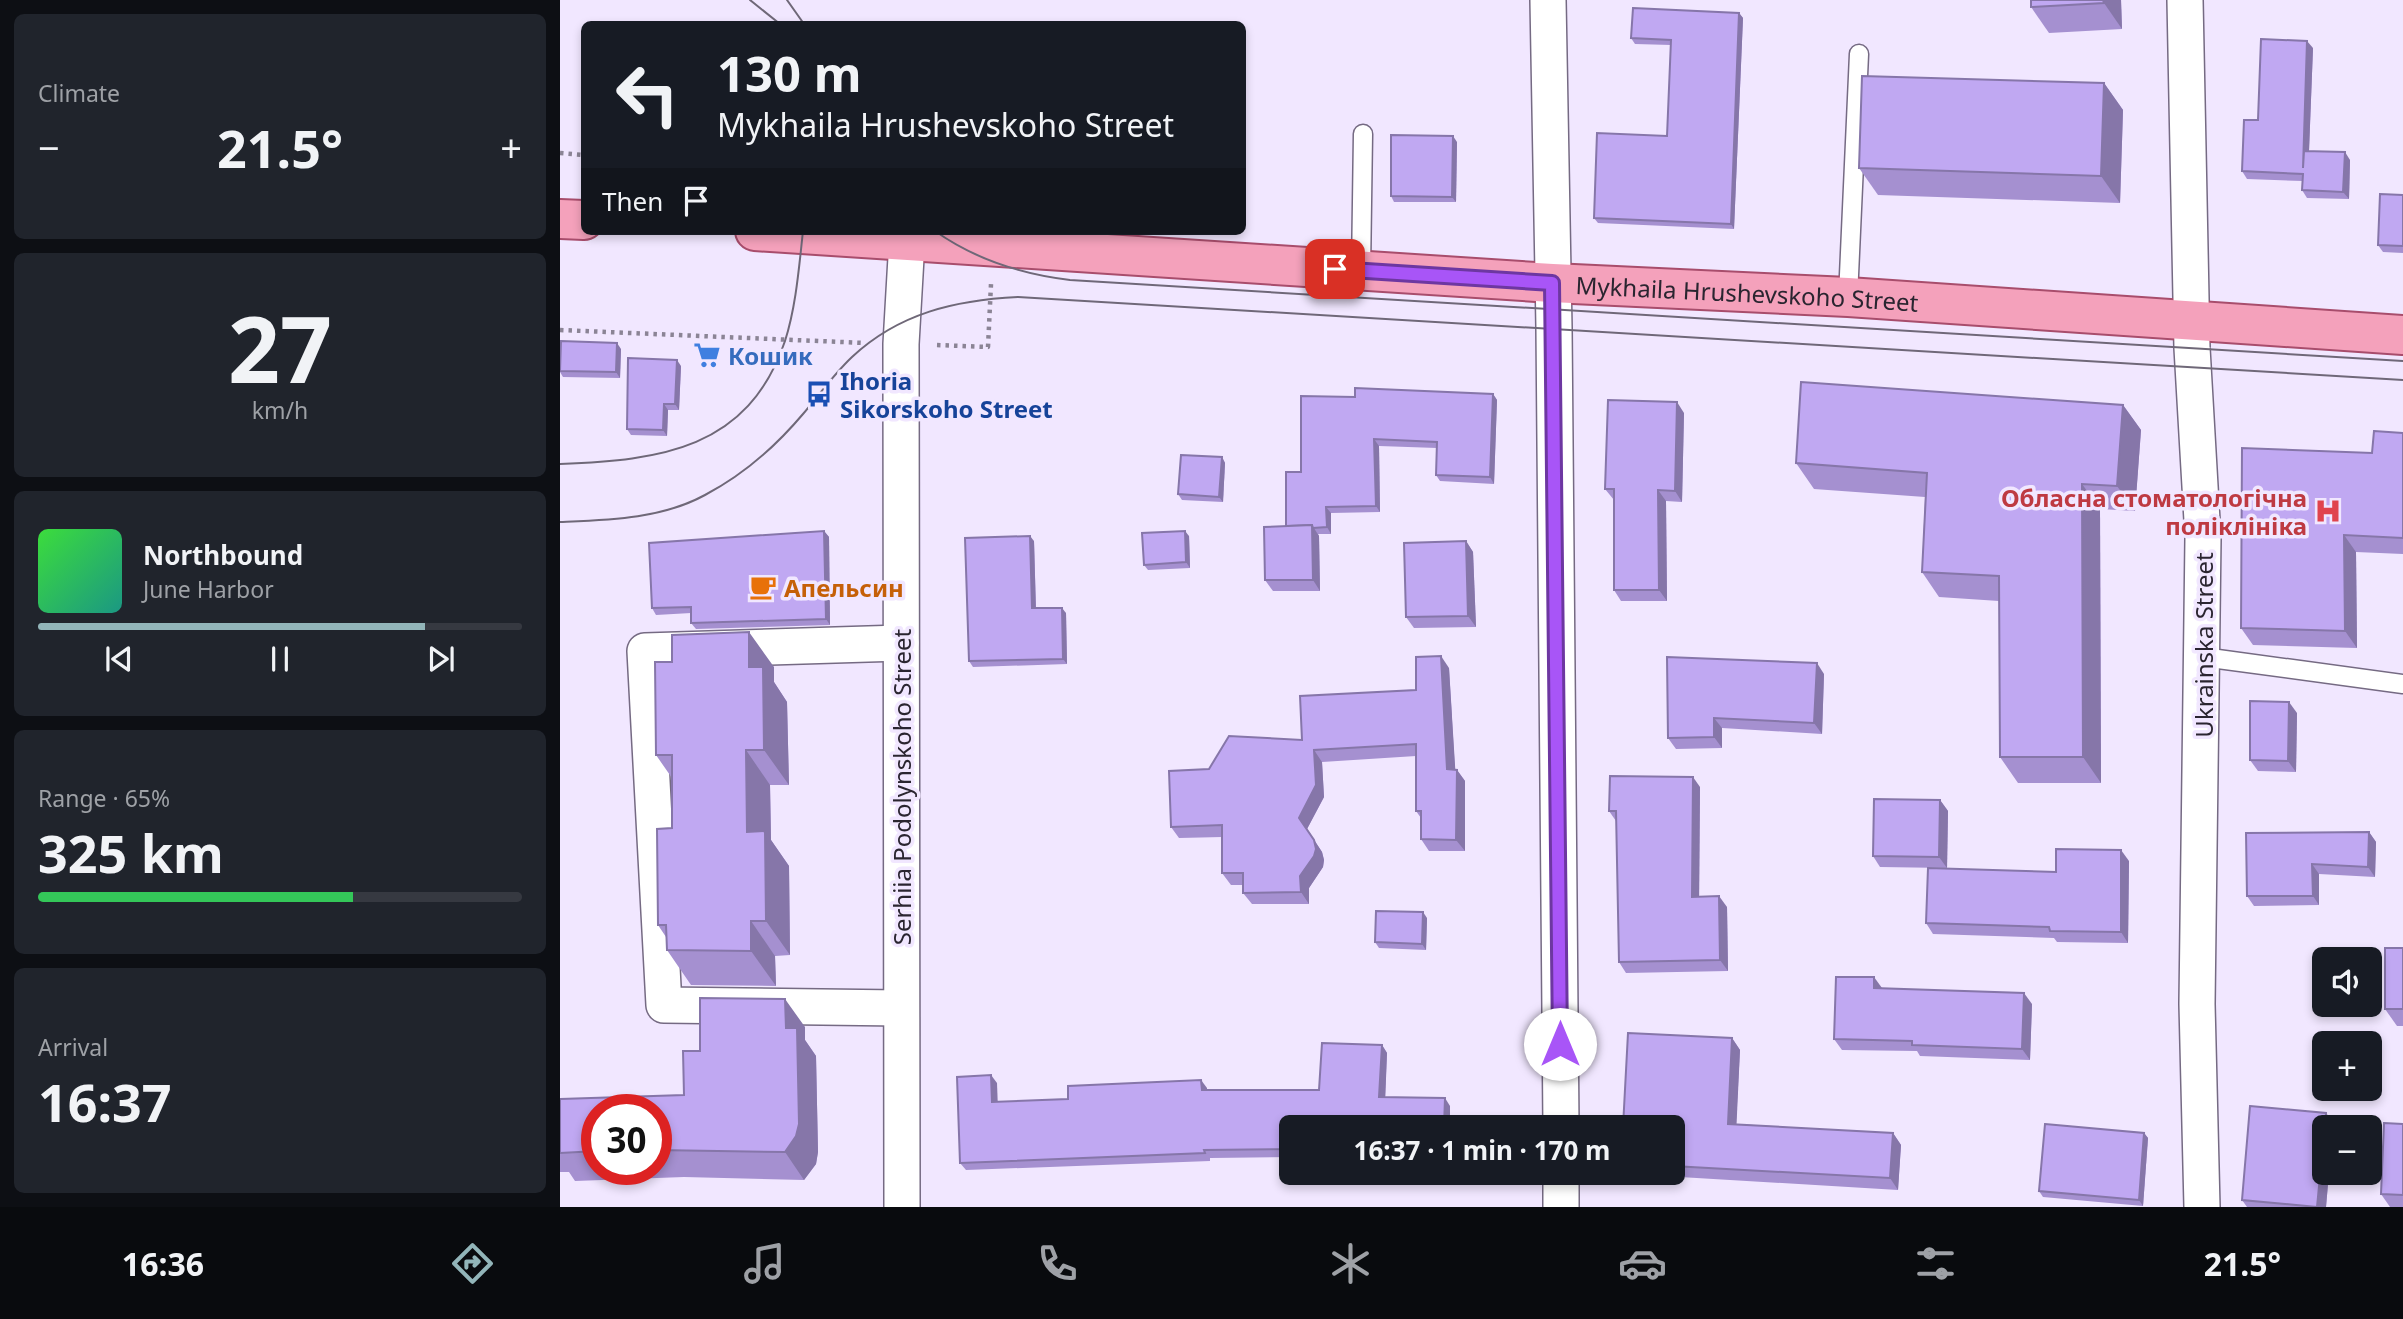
<!DOCTYPE html>
<meta charset="utf-8">
<style>
:root{--surface:#171b24;--page:#20242c;--text:#f1f3f6;--muted:#9ea1a6;--line:#363941;--accent:#92b5b9}
body{margin:0;font-family:"Noto Sans",sans-serif;background:var(--page);color:var(--text);height:100vh;display:flex;flex-direction:column;font-size:26px;white-space:nowrap}
*{box-sizing:border-box;margin:0}
p{font-size:23px;color:var(--muted)}
.icon{flex:none;width:38px;height:38px;fill:none;stroke:currentColor;stroke-width:2;stroke-linecap:round;stroke-linejoin:round}
.map{position:relative;flex:1;overflow:hidden}
.drawer{display:flex;flex-direction:column;gap:14px;padding:14px;background:#0d0f14;width:560px}
.drawer>*{flex:none}
.banner{position:absolute;left:21px;top:21px;width:665px;height:214px;border-radius:10px;box-shadow:0 4px 10px #0003;background:#171b24;color:var(--text);overflow:hidden}
.buttons{position:absolute;left:1752px;top:947px;display:grid;gap:14px}
.buttons a{display:grid;place-items:center;width:70px;height:70px;border-radius:10px;background:var(--surface);box-shadow:0 4px 10px #0003;font-size:35px}
.speed{position:absolute;left:21px;top:1094px;display:flex;gap:14px;font-size:35px;font-weight:700;text-align:center}
.speed>*{display:grid;place-content:center;width:91px;height:91px;border-radius:50%;background:var(--surface);box-shadow:0 4px 10px #0003;line-height:1}
.speed .limit{border:10px solid #d22;background:#fff;color:#111}
.pin{position:absolute;display:grid;place-items:center;width:60px;height:60px;color:#fff;margin:-30px;border-radius:14px;box-shadow:0 4px 10px #0006}
.me{position:absolute;width:77px;margin:-38px;rotate:0deg;stroke-linejoin:round;filter:drop-shadow(0 0 5px #0008)}
.turn{display:flex;align-items:center;gap:24px;height:147px;padding:0 21px;font-size:32px}
.turn .icon{width:91px;height:91px;stroke-width:2.5}
.turn b{display:block;font-size:49px;line-height:60px}
.then{display:flex;align-items:center;height:66px;padding:0 21px;background:#0003;gap:14px;font-size:26px}
.big{font-size:52px;font-weight:700;line-height:1.1}
.drawer .card{flex:1;display:flex;flex-direction:column;justify-content:center;gap:10px;min-width:0;padding:0 24px;border-radius:10px;background:var(--page)}
.drawer .dial{align-items:center;gap:0}
.dial b{font-size:91px;line-height:1}
.song{display:flex;align-items:center;gap:21px}
.cover{width:84px;height:84px;border-radius:10px;background:linear-gradient(135deg,hsl(120 70% 55%),hsl(170 70% 35%))}
.played{height:7px;border-radius:4px;background:linear-gradient(90deg,var(--accent) 80%,var(--line) 80%)}
.keys{display:flex;justify-content:space-around;direction:ltr}
.heat{display:flex;justify-content:space-between;align-items:center;font-size:38px;direction:ltr}
.charge{height:10px;border-radius:5px;background:linear-gradient(90deg,#34c759 65%,var(--line) 0)}
.trip{position:absolute;left:719px;top:1115px;width:406px;height:70px;border-radius:10px;background:var(--surface);box-shadow:0 4px 10px #0003;font-weight:700;line-height:70px;text-align:center}
.menu{display:flex;height:112px;justify-content:space-around;align-items:center;background:#090b0e;color:var(--muted)}
.menu .icon{width:49px;height:49px}
.menu .current{color:var(--accent)}
.menu b{font-size:32px;color:var(--text)}
main{display:flex;flex:1;min-height:0}
.map>svg:first-child{display:block}
.lines{fill:none;stroke-linecap:round;stroke-linejoin:round}
.lane-casing{stroke:#756a83;stroke-width:21}
.street-casing{stroke:#756a83;stroke-width:38}
.primary-casing{stroke:#a84d6c;stroke-width:42}
.path{stroke:#8b8495;stroke-width:4.5;stroke-dasharray:3.5 5;stroke-linecap:butt}
.lane{stroke:#fff;stroke-width:18}
.street{stroke:#fff;stroke-width:35}
.primary{stroke:#f4a1bb;stroke-width:38}
.tram{stroke:#6f6878;stroke-width:2}
.wall{fill:#a590d0;fill-rule:evenodd}
.shaded-wall{fill:#8676a9}
.building{fill:#c0a8f2;stroke:#8676a9;stroke-width:2}
.route-casing{stroke:#6d37a1;stroke-width:18}
.route{stroke:#a855f7;stroke-width:12}
.labels{text-anchor:middle;dominant-baseline:central;stroke-width:7;stroke-linejoin:round;paint-order:stroke}
.street-label{font-size:24px;fill:#2a2530;stroke:#f1e7ff}
.shop-label{font-size:24px;font-weight:bold;fill:#366cbe;stroke:#f1e7ff;text-anchor:start}
.transit-label{font-size:24px;font-weight:bold;fill:#164399;stroke:#f1e7ff;text-anchor:start}
.health-label{font-size:24px;font-weight:bold;fill:#be3a42;stroke:#f1e7ff;text-anchor:end}
.food-label{font-size:24px;font-weight:bold;fill:#c56008;stroke:#f1e7ff;text-anchor:start}
</style>
<main>
<section class="drawer">
<div class="card"><p>Climate</p>
<div class="heat"><a>−</a><b class="big">21.5°</b><a>+</a></div>
</div>
<div class="card dial"><b>27</b><p>km/h</p></div>
<div class="card">
<div class="song"><i class="cover"></i><div><b>Northbound</b><p>June Harbor</p></div></div>
<div class="played"></div>
<div class="keys"><svg class="icon" aria-label="previous" viewBox="0 0 24 24"><path d="M18 5L8 12l10 7zM5 5v14"/></svg><svg class="icon" aria-label="pause" viewBox="0 0 24 24"><path d="M8 5v14M16 5v14"/></svg><svg class="icon" aria-label="next" viewBox="0 0 24 24"><path d="M6 5l10 7-10 7zM19 5v14"/></svg></div>
</div>
<div class="card"><p>Range · 65%</p><b class="big">325 km</b><div class="charge"></div></div>
<div class="card"><p>Arrival</p><b class="big">16:37</b></div>
</section>
<div class="map">
<svg width="1843" height="1207" viewBox="0 0 1843 1207">
<rect width="100%" height="100%" fill="#f1e7ff"/>
<g class="lines">
<!-- lane casing -->
<g class="lane-casing">
<g id="lane">
<polyline points="801,271 803,134"/>
<polyline points="1288,297 1299,54"/>
<polyline points="1643,657 1843,684"/>
</g>
</g>
<!-- street casing -->
<g class="street-casing">
<g id="street">
<polyline points="988,0 994,328 1001,1127"/>
<polyline points="1625,0 1632,348 1643,538 1637,1004 1642,1207"/>
<polyline points="341,1008 104,1005 85,651 341,643"/>
<polyline points="1001,1172 1001,1207"/>
<polyline points="342,1207 341,344 347,240"/>
</g>
</g>
<!-- primary casing -->
<g class="primary-casing">
<g id="primary">
<polyline points="0,219 24,220"/>
<path id="s1" d="M195,231L992,283L1288,297L1843,335"/>
</g>
</g>
<!-- path -->
<g class="path">
<polyline points="0,153 24,155"/>
<polyline points="0,330 305,343"/>
<polyline points="377,345 428,347 431,284"/>
</g>
<!-- lane -->
<use href="#lane" class="lane"/>
<!-- street -->
<use href="#street" class="street"/>
<!-- primary -->
<use href="#primary" class="primary"/>
<!-- tram -->
<g class="tram">
<polyline points="190,0 220,24"/>
<polyline points="227,0 244,24"/>
<path d="M375,231C416,260 460,274 510,280L1843,361"/>
<path d="M0,464C100,460 188,450 225,341C236,307 239,267 243,231"/>
<path d="M0,522C49,520 101,519 145,495C183,475 216,446 243,414C259,395 274,374 292,357C339,313 396,300 458,297L1843,380"/>
</g>
</g>
<!-- wall -->
<g class="wall">
<polygon points="1561,0 1562,29 1489,33 1471,7"/>
<polygon points="1179,13 1183,18 1174,229 1038,223 1034,218 1107,136 1111,45 1075,44 1071,38"/>
<polygon points="1753,48 1749,151 1790,160 1789,199 1747,198 1742,190 1743,181 1687,179 1682,171 1698,120"/>
<polygon points="1544,83 1563,110 1560,203 1318,195 1299,168"/>
<polygon points="897,142 896,202 834,202 831,196"/>
<polygon points="1843,195 1843,253 1823,252 1818,245"/>
<polygon points="61,349 60,378 3,377 0,372 0,357"/>
<polygon points="121,366 119,410 108,410 107,436 71,435 67,429"/>
<polygon points="933,394 937,400 934,484 880,481 876,475 877,448 819,446 820,512 771,513 771,534 758,534 759,536 760,591 713,591 705,580 726,526 741,472 795,397"/>
<polygon points="1563,405 1581,430 1575,511 1540,509 1541,783 1458,783 1440,757 1439,601 1379,597 1362,572 1365,497 1254,489 1236,463"/>
<polygon points="1124,413 1122,502 1106,501 1107,601 1061,601 1054,590 1054,500 1045,489"/>
<polygon points="1843,433 1843,554 1796,552 1797,648 1693,645 1681,628 1812,453"/>
<polygon points="662,457 665,463 663,502 622,500 618,494"/>
<polygon points="264,531 269,537 270,625 136,629 131,623 131,613 96,615 92,608"/>
<polygon points="629,536 630,568 588,570 584,565"/>
<polygon points="474,541 476,608 506,613 507,664 413,667 409,661"/>
<polygon points="906,541 913,552 916,627 854,628 846,617"/>
<polygon points="1107,657 1264,674 1262,734 1162,728 1162,748 1116,749 1108,738"/>
<polygon points="214,667 214,682 227,702 229,785 210,785 211,840 229,866 230,955 215,956 216,986 131,985 107,950 106,937 98,925 112,828 112,778 96,755"/>
<polygon points="889,668 895,770 897,770 905,781 905,851 869,851 861,839 861,818 856,811 856,756 762,762 764,797 747,829 762,852 764,860 763,867 749,888 749,904 692,904 683,893 683,885 671,885 662,873 662,837 619,838 611,827 649,769 742,740 856,690"/>
<polygon points="1737,713 1736,772 1698,771 1690,760"/>
<polygon points="1140,787 1139,897 1167,907 1168,971 1066,973 1059,962 1056,821 1049,811"/>
<polygon points="1380,800 1388,811 1387,868 1320,867 1313,856"/>
<polygon points="1809,832 1816,842 1815,877 1759,874 1759,905 1694,906 1687,896"/>
<polygon points="1569,861 1568,943 1497,942 1494,938 1373,934 1366,923 1496,872"/>
<polygon points="867,918 866,950 819,948 815,942"/>
<polygon points="1843,948 1843,1026 1837,1026 1825,1009"/>
<polygon points="1322,988 1472,1004 1470,1060 1360,1056 1357,1051 1282,1050 1274,1039"/>
<path d="M245,1027V1040L256,1056L258,1152L256,1164L244,1180L124,1177L15,1181L9,1172H0V1099L124,1095L140,1051ZM37,1110H96V1169H37Z"/>
<polygon points="1172,1038 1180,1050 1176,1124 1333,1133 1341,1145 1338,1190 1070,1174 1069,1172 1113,1172 1113,1127"/>
<polygon points="822,1045 827,1053 825,1097 890,1106 732,1127 732,1157 650,1158 650,1161 406,1170 400,1163 437,1083 437,1102 508,1099 647,1088 647,1090 759,1090"/>
<polygon points="1766,1113 1774,1124 1773,1127 1764,1127 1764,1172 1769,1172 1766,1207 1687,1207 1682,1200"/>
<polygon points="1843,1124 1843,1207 1830,1207 1821,1194"/>
<polygon points="1584,1133 1588,1138 1583,1206 1483,1197 1479,1191"/>
</g>
<!-- shaded-wall -->
<g class="shaded-wall">
<polygon points="1543,0 1561,0 1562,29 1544,3"/>
<polygon points="1179,13 1183,18 1174,229 1171,224"/>
<polygon points="1747,41 1753,48 1748,176 1743,168"/>
<polygon points="1544,83 1563,110 1560,203 1541,176"/>
<polygon points="893,136 897,142 896,202 892,197"/>
<polygon points="1785,152 1790,160 1789,199 1783,192"/>
<polygon points="57,343 61,349 60,378 56,372"/>
<polygon points="117,360 121,366 119,410 115,404"/>
<polygon points="933,394 937,400 934,484 930,477"/>
<polygon points="1117,402 1124,413 1122,502 1115,491"/>
<polygon points="104,404 108,410 107,436 103,430"/>
<polygon points="1563,405 1581,430 1575,511 1557,486"/>
<polygon points="814,439 819,446 820,512 816,506"/>
<polygon points="662,457 665,463 663,502 659,497"/>
<polygon points="1522,484 1540,509 1541,783 1523,757"/>
<polygon points="1098,490 1106,501 1107,601 1099,590"/>
<polygon points="766,507 771,513 771,534 767,527"/>
<polygon points="752,525 759,536 760,591 753,580"/>
<polygon points="264,531 269,537 270,625 266,619"/>
<polygon points="625,531 629,536 630,568 626,562"/>
<polygon points="1784,535 1796,552 1797,648 1785,631"/>
<polygon points="470,536 474,541 476,614 472,608"/>
<polygon points="906,541 913,552 916,627 908,616"/>
<polygon points="502,608 506,613 507,664 503,659"/>
<polygon points="189,632 214,667 214,682 227,702 229,785 204,750 189,667"/>
<polygon points="881,656 889,668 896,781 887,769"/>
<polygon points="1257,663 1264,674 1262,734 1254,723"/>
<polygon points="1729,702 1737,713 1736,772 1728,761"/>
<polygon points="1154,718 1162,728 1162,748 1154,737"/>
<polygon points="186,750 210,785 211,840 229,866 230,955 206,921 187,832"/>
<polygon points="754,750 762,762 764,797 747,829 762,852 764,860 763,867 749,888 749,904 741,892 739,818"/>
<polygon points="897,770 905,781 905,851 896,840"/>
<polygon points="1133,777 1140,787 1139,908 1132,897"/>
<polygon points="1380,800 1388,811 1387,868 1379,857"/>
<polygon points="1809,832 1816,842 1815,877 1808,867"/>
<polygon points="1561,850 1569,861 1568,943 1561,932"/>
<polygon points="1752,864 1759,874 1759,905 1753,896"/>
<polygon points="1159,896 1167,907 1168,971 1160,960"/>
<polygon points="863,912 867,918 866,950 862,944"/>
<polygon points="191,921 215,956 216,986 191,951"/>
<polygon points="1314,977 1322,988 1314,988"/>
<polygon points="1464,993 1472,1004 1470,1060 1462,1049"/>
<polygon points="225,999 245,1027 245,1040 256,1056 258,1152 256,1164 244,1180 225,1152"/>
<polygon points="1172,1038 1180,1050 1176,1135 1168,1124"/>
<polygon points="822,1045 827,1053 825,1104 819,1097"/>
<polygon points="431,1075 437,1083 438,1110 432,1102"/>
<polygon points="641,1080 647,1088 647,1098 642,1090"/>
<polygon points="885,1098 890,1106 890,1127 884,1127"/>
<polygon points="1766,1113 1774,1124 1773,1127 1765,1127"/>
<polygon points="1333,1133 1341,1145 1338,1190 1330,1178"/>
<polygon points="1584,1133 1588,1138 1583,1206 1579,1200"/>
<polygon points="1764,1134 1764,1172 1769,1172 1766,1207 1757,1207"/>
</g>
<!-- building -->
<g class="building">
<polygon points="1471,0 1543,0 1544,3 1471,7"/>
<polygon points="1073,8 1179,13 1171,224 1034,218 1037,133 1107,136 1111,40 1071,38"/>
<polygon points="1701,39 1747,41 1743,168 1744,151 1785,152 1783,192 1742,190 1743,174 1682,171 1684,120 1698,120"/>
<polygon points="1302,76 1544,83 1541,176 1299,168"/>
<polygon points="831,135 893,136 892,197 831,196"/>
<polygon points="1820,194 1843,195 1843,246 1818,245"/>
<polygon points="1,341 57,343 56,372 0,371"/>
<polygon points="68,358 117,360 115,404 104,404 103,430 67,429"/>
<polygon points="1241,382 1563,405 1557,486 1522,484 1523,757 1440,757 1439,576 1362,572 1367,473 1236,463"/>
<polygon points="795,388 933,394 930,477 876,475 877,442 814,439 816,506 766,507 767,527 753,528 752,525 726,526 726,472 741,472 741,396 795,397"/>
<polygon points="1048,400 1117,402 1115,491 1098,490 1099,590 1054,590 1054,489 1045,489"/>
<polygon points="1814,431 1843,433 1843,538 1784,535 1785,631 1681,628 1682,448 1812,453"/>
<polygon points="621,455 662,457 659,497 618,494"/>
<polygon points="752,525 753,580 705,580 704,527"/>
<polygon points="264,531 266,619 131,623 131,607 92,608 89,543"/>
<polygon points="625,531 626,562 584,565 582,533"/>
<polygon points="470,536 472,608 502,608 503,659 409,661 405,538"/>
<polygon points="906,541 908,616 846,617 844,543"/>
<polygon points="189,632 189,667 203,667 204,750 186,750 187,832 205,831 206,921 191,921 191,951 107,950 106,925 98,925 97,829 112,828 112,755 96,755 95,662 112,662 112,635"/>
<polygon points="881,656 887,769 897,770 896,840 861,839 861,811 856,811 856,744 754,750 756,785 739,818 754,840 756,849 754,856 740,876 741,892 683,893 683,873 662,873 662,825 611,827 609,771 649,769 669,736 742,740 740,696 856,690 856,657"/>
<polygon points="1107,657 1257,663 1254,723 1154,718 1154,737 1108,738"/>
<polygon points="1690,701 1729,702 1728,761 1690,760"/>
<polygon points="1050,776 1133,777 1132,897 1159,896 1160,960 1059,962 1056,811 1049,811"/>
<polygon points="1314,799 1380,800 1379,857 1313,856"/>
<polygon points="1809,832 1808,867 1752,864 1753,896 1687,896 1686,833"/>
<polygon points="1496,849 1561,850 1561,932 1490,931 1489,927 1366,923 1368,868 1496,872"/>
<polygon points="816,911 863,912 862,944 815,942"/>
<rect x="1825" y="948" width="18" height="61"/>
<polygon points="1276,977 1314,977 1314,988 1464,993 1462,1049 1352,1045 1352,1041 1274,1039"/>
<polygon points="140,998 225,999 226,1028 237,1028 239,1124 236,1136 225,1152 96,1150 96,1110 37,1110 37,1151 0,1153 0,1099 124,1095 123,1051 140,1051"/>
<polygon points="1068,1033 1172,1038 1168,1124 1333,1133 1330,1178 1113,1166 1113,1127 1063,1127"/>
<polygon points="762,1043 822,1045 819,1097 885,1098 884,1127 732,1127 732,1149 644,1150 645,1153 400,1163 397,1077 431,1075 432,1102 508,1099 508,1086 641,1080 642,1090 759,1090"/>
<polygon points="1690,1106 1766,1113 1757,1207 1682,1200"/>
<polygon points="1824,1123 1843,1124 1843,1195 1821,1194"/>
<polygon points="1485,1124 1584,1133 1579,1200 1479,1191"/>
</g>
<g class="lines">
<!-- route casing -->
<g class="route-casing">
<polyline id="route" points="775,269 992,283 1000,1044"/>
</g>
<!-- route -->
<use href="#route" class="route"/>
</g>
<!-- icons -->
<defs>
<g id="supermarket-bare" transform="scale(2.1)"><path d="M-6-5.5h2.5l.6 2H6L4.5 2H-2.5L-4.4-4H-6ZM-1.5 3.2a1.3 1.3 0 1 0 .1 0ZM3 3.2a1.3 1.3 0 1 0 .1 0Z" fill="#3f7fe0" stroke="#f1e7ff" stroke-width="2.5" paint-order="stroke"/></g>
<g id="bus-bare" transform="scale(2.1)"><path d="M-5-6H5V4H4V6H2V4H-2V6H-4V4H-5ZM-3.5-4V0h7V-4ZM-3.5 1.2v1.5H-2V1.2ZM2 1.2v1.5H3.5V1.2Z" fill="#1a4fb4" stroke="#f1e7ff" stroke-width="2.5" paint-order="stroke"/></g>
<g id="hospital-bare" transform="scale(2.1)"><path d="M-5-5h3v3.5h4V-5h3V5h-3V1.5h-4V5h-3Z" fill="#e0444e" stroke="#f1e7ff" stroke-width="2.5" paint-order="stroke"/></g>
<g id="cafe-bare" transform="scale(2.1)"><path d="M-5.5-4.5H6V0H3Q3 3.5 0 3.5H-2.5Q-5.5 3.5-5.5 0ZM3-3.2v2h1.7v-2ZM-6 4.5H4V6H-6Z" fill="#e8710a" stroke="#f1e7ff" stroke-width="2.5" paint-order="stroke"/></g>
</defs>
<g fill-rule="evenodd">
<use href="#supermarket-bare" x="147" y="355"/>
<use href="#bus-bare" x="259" y="394"/>
<use href="#hospital-bare" x="1768" y="511"/>
<use href="#cafe-bare" x="203" y="587"/>
</g>
<g class="labels">
<!-- street labels -->
<g class="street-label">
<text stroke="none"><textPath href="#s1" startOffset="994">Mykhaila Hrushevskoho Street</textPath></text>
<text transform="translate(1643 645) rotate(-90)">Ukrainska Street</text>
<text transform="translate(341 787) rotate(-90)">Serhiia Podolynskoho Street</text>
</g>
<!-- shop labels -->
<g class="shop-label">
<text x="168" y="355">Кошик</text>
</g>
<!-- transit labels -->
<g class="transit-label">
<text x="280" y="380">Ihoria<tspan x="280" dy="28">Sikorskoho Street</tspan></text>
</g>
<!-- health labels -->
<g class="health-label">
<text x="1747" y="497">Обласна стоматологічна<tspan x="1747" dy="28">поліклініка</tspan></text>
</g>
<!-- food labels -->
<g class="food-label">
<text x="224" y="587">Апельсин</text>
</g>
</g>
</svg>
<div class="buttons">
<a><svg class="icon" aria-label="sound" viewBox="0 0 24 24"><path d="M4 9h4l5-4v14l-5-4H4zM17 9q2 3 0 6"/></svg></a>
<a>+</a>
<a>−</a>
</div>
<div class="speed"><div class="limit">30</div></div>
<div class="pin" style="left:775px;top:269px;background:#d93025"><svg class="icon" aria-label="arrive" viewBox="0 0 24 24"><path d="M6 21V4h12l-3 4 3 4H6"/></svg></div>
<svg class="me" style="left:1000px;top:1044px" viewBox="-20 -20 40 40"><circle r="19" fill="#fff"/><path d="M0-13L10 11 0 6-10 11z" fill="#a855f7"/></svg>
<div class="trip">16:37 · 1 min · 170 m</div>
<div class="banner">
<div class="turn"><svg class="icon" aria-label="left" viewBox="0 0 24 24"><path d="M17 20v-9H6M10 6l-5 5 5 5"/></svg><div><b>130 m</b>Mykhaila Hrushevskoho Street</div></div>
<div class="then">Then<svg class="icon" aria-label="arrive" viewBox="0 0 24 24"><path d="M6 21V4h12l-3 4 3 4H6"/></svg></div>
</div>
</div>
</main>
<nav class="menu">
<b>16:36</b>
<svg class="icon current" aria-label="directions" viewBox="0 0 24 24"><path d="M12 3l9 9-9 9-9-9zM9 14v-3h6M13 9l2 2-2 2"/></svg>
<svg class="icon" aria-label="music" viewBox="0 0 24 24"><path d="M9 18V5l10-2v13"/><circle cx="6" cy="18" r="3"/><circle cx="16" cy="16" r="3"/></svg>
<svg class="icon" aria-label="phone" viewBox="0 0 24 24"><path d="M5 4h4l2 5-3 2q2 4 5 5l2-3 5 2v4C11 20 4 13 5 4z"/></svg>
<svg class="icon" aria-label="climate" viewBox="0 0 24 24"><path d="M12 3v18M4 7l16 10M4 17L20 7"/></svg>
<svg class="icon" aria-label="car" viewBox="0 0 24 24"><path d="M5 17H2v-5l4-1 3-4h7l3 4 3 1v5h-3M9 17h6M6 11h13"/><circle cx="7" cy="17" r="2"/><circle cx="17" cy="17" r="2"/></svg>
<svg class="icon" aria-label="filters" viewBox="0 0 24 24"><path d="M4 7h16M4 17h16"/><circle cx="9" cy="7" r="2"/><circle cx="15" cy="17" r="2"/></svg>
<b>21.5°</b>
</nav>
